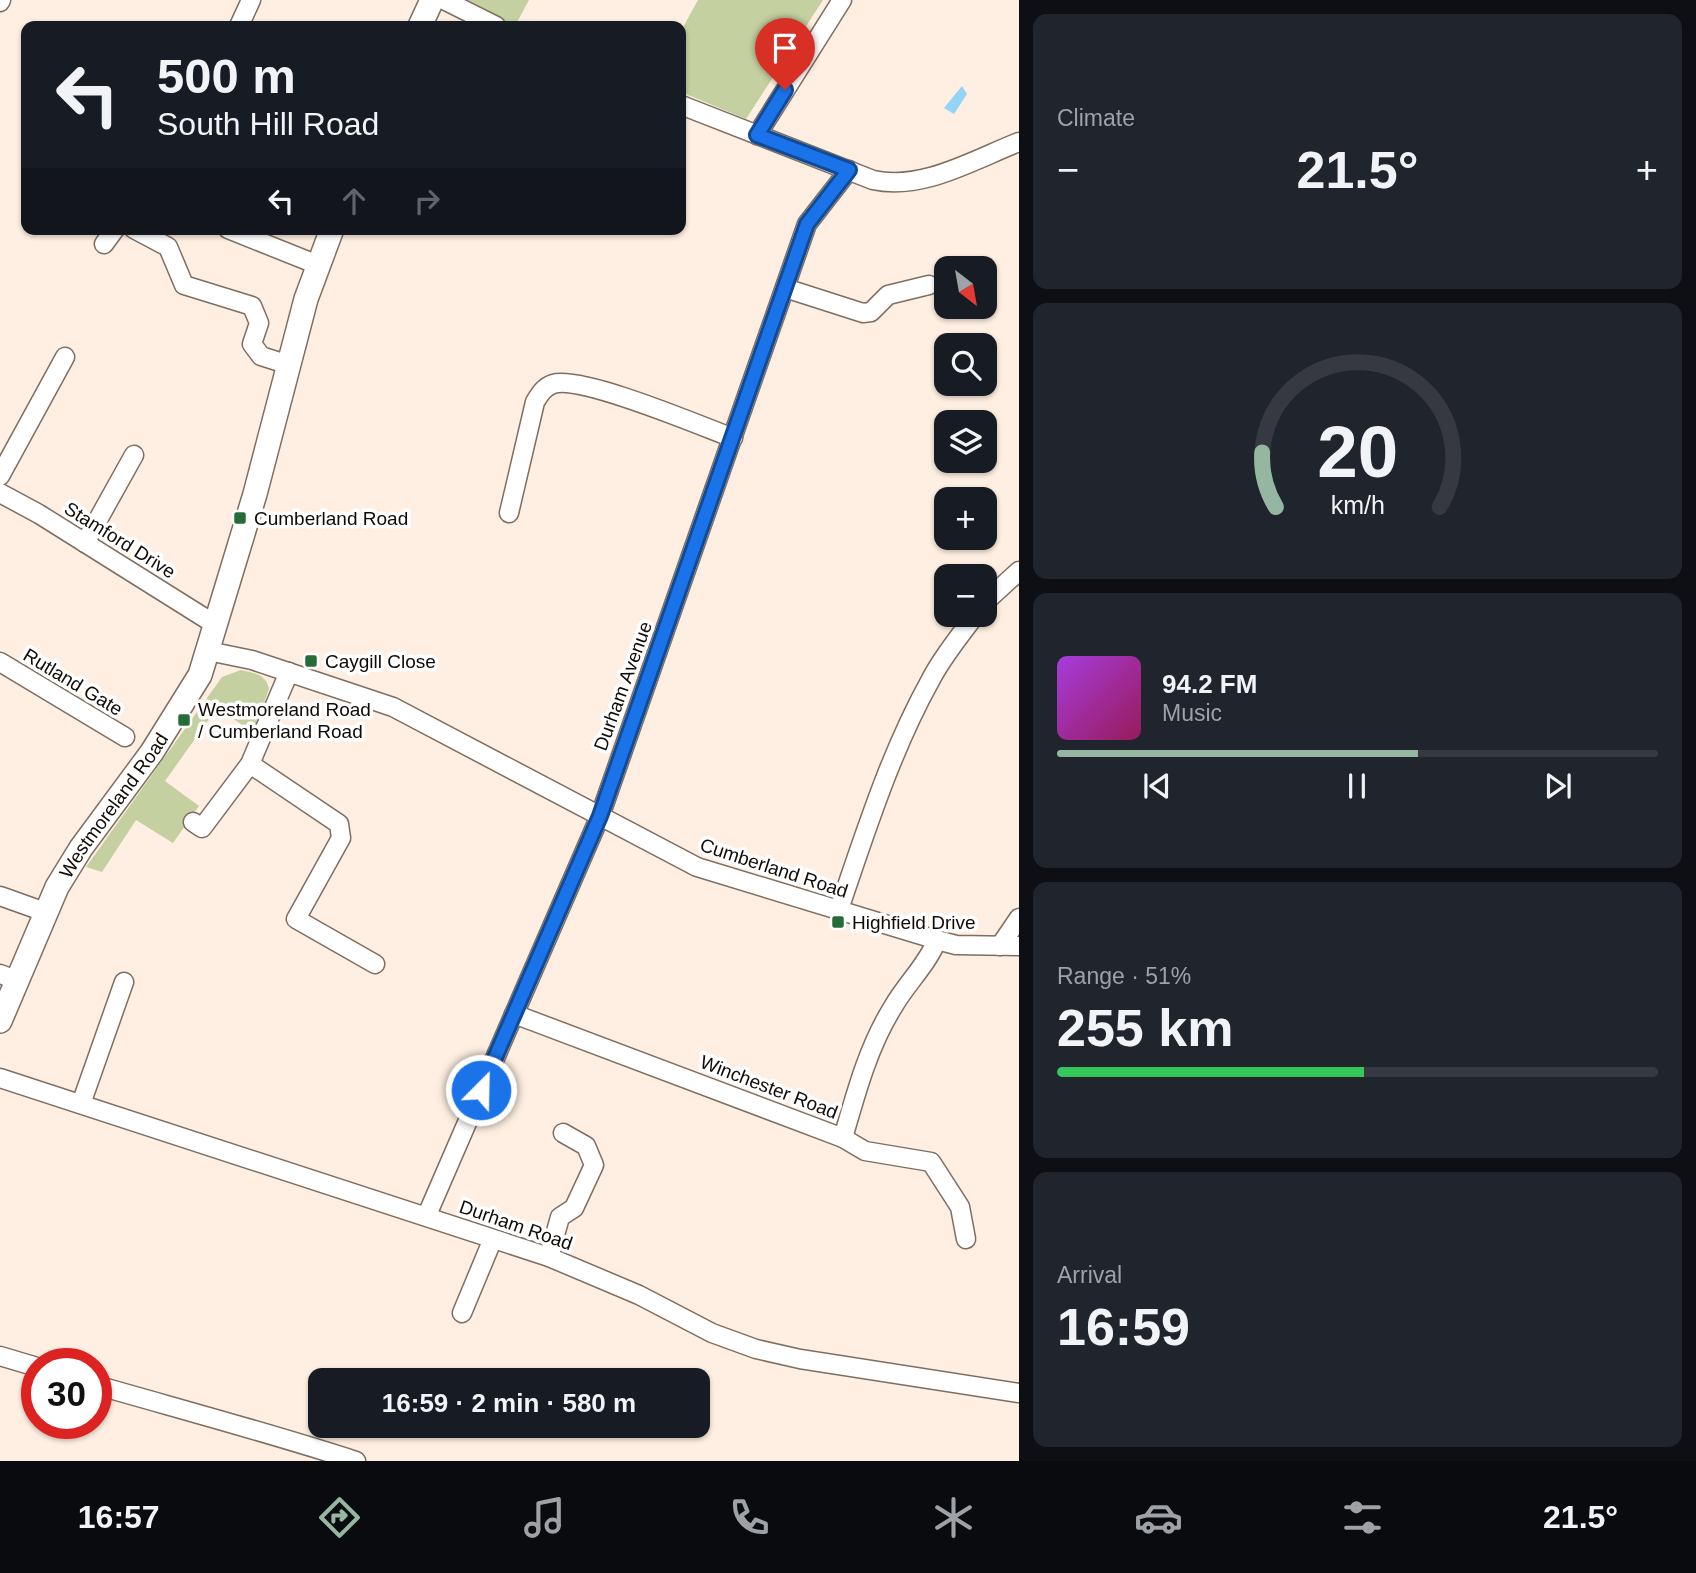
<!DOCTYPE html>
<meta charset="utf-8">
<style>
:root{--surface:#171b24;--page:#20242c;--text:#f1f3f6;--muted:#9ea1a6;--line:#363941;--accent:#95b6a0}
body{margin:0;font-family:Arial,sans-serif;background:var(--page);color:var(--text);height:100vh;display:flex;flex-direction:column;font-size:26px;white-space:nowrap}
*{box-sizing:border-box;margin:0}
p{font-size:23px;color:var(--muted)}
.icon{flex:none;width:38px;height:38px;fill:none;stroke:currentColor;stroke-width:2;stroke-linecap:round;stroke-linejoin:round}
.map{position:relative;flex:1;overflow:hidden}
.details{display:flex;flex-direction:column;gap:14px;padding:14px;background:#0d0f14;width:677px}
.details>*{flex:none}
.hud{position:absolute;left:21px;top:21px;width:665px;height:214px;border-radius:14px;box-shadow:0 2px 5px #0004;background:#171b24;color:var(--text);overflow:hidden}
.needle{width:46px;rotate:149deg}
.controls{position:absolute;left:934px;top:256px;display:grid;gap:14px}
.controls a{display:grid;place-items:center;width:63px;height:63px;border-radius:14px;background:var(--surface);box-shadow:0 2px 5px #0004;font-size:35px}
.speed{position:absolute;left:21px;top:1348px;display:flex;gap:14px;font-size:35px;font-weight:700;text-align:center}
.speed>*{display:grid;place-content:center;width:91px;height:91px;border-radius:50%;background:var(--surface);box-shadow:0 2px 5px #0004;line-height:1}
.speed .limit{border:10px solid #d22;background:#fff;color:#111}
.pin{position:absolute;display:grid;place-items:center;width:60px;height:60px;color:#fff;margin:-72px -30px;border-radius:50% 50% 50% 0;rotate:-45deg;box-shadow:0 0 7px #0007}
.pin .icon{rotate:45deg}
.me{position:absolute;width:77px;margin:-38px;rotate:23deg;stroke-linejoin:round;filter:drop-shadow(0 0 5px #0008)}
.turn{display:flex;align-items:center;gap:24px;height:147px;padding:0 21px;font-size:32px}
.turn .icon{width:91px;height:91px;stroke-width:2.5}
.turn b{display:block;font-size:49px;line-height:60px}
.lanes{display:flex;align-items:center;height:66px;padding:0 21px;background:#0003;justify-content:center;gap:35px;direction:ltr}
.lanes .off{opacity:.35}
.big{font-size:52px;font-weight:700;line-height:1.1}
.details .widget{flex:1;display:flex;flex-direction:column;justify-content:center;gap:10px;min-width:0;padding:0 24px;border-radius:14px;background:var(--page)}
.details .dial{align-items:center;gap:0}
.dial svg{height:182px;overflow:visible;fill:none;stroke:var(--line);stroke-width:7;stroke-linecap:round;text-anchor:middle}
.dial text{fill:var(--text);stroke:none}
.song{display:flex;align-items:center;gap:21px}
.cover{width:84px;height:84px;border-radius:10px;background:linear-gradient(135deg,hsl(280 70% 55%),hsl(330 70% 35%))}
.played{height:7px;border-radius:4px;background:linear-gradient(90deg,var(--accent) 60%,var(--line) 60%)}
.keys{display:flex;justify-content:space-around;direction:ltr}
.heat{display:flex;justify-content:space-between;align-items:center;font-size:38px;direction:ltr}
.charge{height:10px;border-radius:5px;background:linear-gradient(90deg,#34c759 51%,var(--line) 0)}
.trip{position:absolute;left:308px;top:1368px;width:402px;height:70px;border-radius:14px;background:var(--surface);box-shadow:0 2px 5px #0004;font-weight:700;line-height:70px;text-align:center}
.menu{display:flex;height:112px;justify-content:space-around;align-items:center;background:#090b0e;color:var(--muted)}
.menu .icon{width:49px;height:49px}
.menu .on{color:var(--accent)}
.menu b{font-size:32px;color:var(--text)}
main{display:flex;flex:1;min-height:0}
.map>svg:first-child{display:block}
.green{fill:#c4d0a0}
.water{fill:#94d4f6}
.lines{fill:none;stroke-linecap:round;stroke-linejoin:round}
.minor-casing{stroke:#7f6e60;stroke-width:21}
.major-casing{stroke:#7f6e60;stroke-width:26}
.minor{stroke:#fff;stroke-width:18}
.major{stroke:#fff;stroke-width:23}
.route-casing{stroke:#114b97;stroke-width:18}
.route{stroke:#1a73e8;stroke-width:12}
.poi-dot{fill:#256c38;stroke:#fff;stroke-width:2.5}
.labels{text-anchor:middle;dominant-baseline:central;stroke-width:7;stroke-linejoin:round;paint-order:stroke}
.poi-label{font-size:19px;fill:#100a06;stroke:#fff;text-anchor:start}
.street-label{font-size:19px;fill:#100a06;stroke:#fff}
</style>
<main>
<div class="map">
<svg width="1019" height="1461" viewBox="0 0 1019 1461">
<rect width="100%" height="100%" fill="#ffefe2"/>
<!-- green -->
<g class="green">
<polygon points="456,0 529,0 515,26"/>
<polygon points="698,0 823,0 746,119 681,92 681,31"/>
<path d="M241,670C254,673 266,674 269,689L253,732L217,708L165,781L199,806L173,843L136,820L102,872L86,867L222,677Z"/>
</g>
<!-- water -->
<polygon class="water" points="962,86 967,94 954,114 944,108"/>
<g class="lines">
<!-- minor casing -->
<g class="minor-casing">
<g id="minor">
<polyline points="444,0 496,26"/>
<polyline points="0,2 1,0"/>
<polyline points="239,26 251,0"/>
<path d="M681,105L873,180C922,191 973,160 1019,142"/>
<polyline points="757,135 842,0"/>
<polyline points="134,229 168,247 184,285 252,306 259,323 252,344 261,356 289,365"/>
<polyline points="228,229 318,265"/>
<polyline points="104,244 115,229"/>
<polyline points="785,288 863,313 871,312 888,295 929,285"/>
<polyline points="0,476 65,357"/>
<polyline points="0,493 39,514 216,625"/>
<path d="M509,513L535,402C540,394 544,387 553,384C581,375 701,426 733,438"/>
<polyline points="85,543 134,455"/>
<polyline points="985,602 1019,571"/>
<polyline points="208,651 252,660 393,707 697,867 937,940 956,945 1019,946"/>
<polyline points="0,662 125,737"/>
<polyline points="250,764 339,824 341,838 296,919 375,964"/>
<polyline points="193,822 202,828 250,764 289,672"/>
<polyline points="0,896 45,912"/>
<path d="M838,912C865,834 890,753 930,681C942,657 960,636 976,614"/>
<polyline points="1000,946 1019,918"/>
<polyline points="0,974 16,980"/>
<path d="M514,1014L843,1138C856,1093 868,1047 893,1007C906,984 927,965 937,940"/>
<polyline points="0,1078 549,1257 639,1295 712,1333 756,1349 800,1359 1019,1393"/>
<polyline points="81,1104 124,982"/>
<polyline points="843,1138 865,1151 931,1162 960,1207 966,1239"/>
<polyline points="427,1215 600,816 807,224 849,170"/>
<polyline points="549,1257 560,1217 574,1208 594,1165 586,1146 563,1133"/>
<polyline points="462,1313 492,1241"/>
<polyline points="0,1356 37,1367"/>
<path d="M96,1385C183,1410 270,1433 356,1461"/>
</g>
</g>
<!-- major casing -->
<g class="major-casing">
<g id="major">
<polyline points="420,26 432,0"/>
<path id="s1" d="M0,1021L57,887L81,848L152,752L200,675L255,494L306,299L332,229"/>
</g>
</g>
<!-- minor -->
<use href="#minor" class="minor"/>
<!-- major -->
<use href="#major" class="major"/>
</g>
<g class="lines">
<!-- route casing -->
<g class="route-casing">
<polyline id="route" points="481,1090 600,816 807,224 849,170 757,135 785,90"/>
</g>
<!-- route -->
<use href="#route" class="route"/>
</g>
<!-- markers -->
<g class="poi-dot">
<rect x="233" y="511" width="14" height="14" rx="3.5"/>
<rect x="304" y="654" width="14" height="14" rx="3.5"/>
<rect x="177" y="713" width="14" height="14" rx="3.5"/>
<rect x="831" y="915" width="14" height="14" rx="3.5"/>
</g>
<g class="labels">
<!-- poi labels -->
<g class="poi-label">
<text x="254" y="518">Cumberland Road</text>
<text x="325" y="661">Caygill Close</text>
<text x="198" y="709">Westmoreland Road<tspan x="198" dy="22">/ Cumberland Road</tspan></text>
<text x="852" y="922">Highfield Drive</text>
</g>
<!-- street labels -->
<g class="street-label">
<text transform="translate(120 540) rotate(32)">Stamford Drive</text>
<text transform="translate(73 682) rotate(31)">Rutland Gate</text>
<text transform="translate(623 686) rotate(-70)">Durham Avenue</text>
<text stroke="none"><textPath href="#s1" startOffset="245">Westmoreland Road</textPath></text>
<text transform="translate(774 868) rotate(18)">Cumberland Road</text>
<text transform="translate(769 1087) rotate(21)">Winchester Road</text>
<text transform="translate(516 1225) rotate(19)">Durham Road</text>
</g>
</g>
</svg>
<div class="controls">
<a><svg class="needle" viewBox="-14 -14 28 28"><path d="M0-13l5 13h-10z" fill="#e53935"/><path d="M0 13l5-13h-10z" fill="#9ea1a6"/></svg></a>
<a><svg class="icon" aria-label="search" viewBox="0 0 24 24"><circle cx="10" cy="10" r="6"/><path d="M15 15l6 6"/></svg></a>
<a><svg class="icon" aria-label="layers" viewBox="0 0 24 24"><path d="M12 4l9 5-9 5-9-5zM3 14l9 5 9-5"/></svg></a>
<a>+</a>
<a>−</a>
</div>
<div class="speed"><div class="limit">30</div></div>
<div class="pin" style="left:785px;top:90px;background:#d93025"><svg class="icon" aria-label="arrive" viewBox="0 0 24 24"><path d="M6 21V4h12l-3 4 3 4H6"/></svg></div>
<svg class="me" style="left:481px;top:1090px" viewBox="-20 -20 40 40"><circle r="17" fill="#1a73e8" stroke="#fff" stroke-width="3"/><path d="M0-11L8 9 0 5-8 9z" fill="#fff"/></svg>
<div class="trip">16:59 · 2 min · 580 m</div>
<div class="hud">
<div class="turn"><svg class="icon" aria-label="left" viewBox="0 0 24 24"><path d="M17 20v-9H6M10 6l-5 5 5 5"/></svg><div><b>500 m</b>South Hill Road</div></div>
<div class="lanes"><svg class="icon" aria-label="left" viewBox="0 0 24 24"><path d="M17 20v-9H6M10 6l-5 5 5 5"/></svg><svg class="icon off" aria-label="ahead" viewBox="0 0 24 24"><path d="M12 20V5M6 11l6-6 6 6"/></svg><svg class="icon off" aria-label="right" viewBox="0 0 24 24"><path d="M7 20v-9h11M14 6l5 5-5 5"/></svg></div>
</div>
</div>
<section class="details">
<div class="widget"><p>Climate</p>
<div class="heat"><a>−</a><b class="big">21.5°</b><a>+</a></div>
</div>
<div class="widget dial"><svg viewBox="0 0 100 80">
<path d="M14 69A42 42 0 1 1 86 69"/>
<path d="M14 69A42 42 0 0 1 8 45" stroke="#95b6a0"/>
<text x="50" y="56" font-size="32" font-weight="700">20</text>
<text x="50" y="72" font-size="11">km/h</text>
</svg></div>
<div class="widget">
<div class="song"><i class="cover"></i><div><b>94.2 FM</b><p>Music</p></div></div>
<div class="played"></div>
<div class="keys"><svg class="icon" aria-label="previous" viewBox="0 0 24 24"><path d="M18 5L8 12l10 7zM5 5v14"/></svg><svg class="icon" aria-label="pause" viewBox="0 0 24 24"><path d="M8 5v14M16 5v14"/></svg><svg class="icon" aria-label="next" viewBox="0 0 24 24"><path d="M6 5l10 7-10 7zM19 5v14"/></svg></div>
</div>
<div class="widget"><p>Range · 51%</p><b class="big">255 km</b><div class="charge"></div></div>
<div class="widget"><p>Arrival</p><b class="big">16:59</b></div>
</section>
</main>
<nav class="menu">
<b>16:57</b>
<svg class="icon on" aria-label="directions" viewBox="0 0 24 24"><path d="M12 3l9 9-9 9-9-9zM9 14v-3h6M13 9l2 2-2 2"/></svg>
<svg class="icon" aria-label="music" viewBox="0 0 24 24"><path d="M9 18V5l10-2v13"/><circle cx="6" cy="18" r="3"/><circle cx="16" cy="16" r="3"/></svg>
<svg class="icon" aria-label="phone" viewBox="0 0 24 24"><path d="M5 4h4l2 5-3 2q2 4 5 5l2-3 5 2v4C11 20 4 13 5 4z"/></svg>
<svg class="icon" aria-label="climate" viewBox="0 0 24 24"><path d="M12 3v18M4 7l16 10M4 17L20 7"/></svg>
<svg class="icon" aria-label="car" viewBox="0 0 24 24"><path d="M5 17H2v-5l4-1 3-4h7l3 4 3 1v5h-3M9 17h6M6 11h13"/><circle cx="7" cy="17" r="2"/><circle cx="17" cy="17" r="2"/></svg>
<svg class="icon" aria-label="filters" viewBox="0 0 24 24"><path d="M4 7h16M4 17h16"/><circle cx="9" cy="7" r="2"/><circle cx="15" cy="17" r="2"/></svg>
<b>21.5°</b>
</nav>
